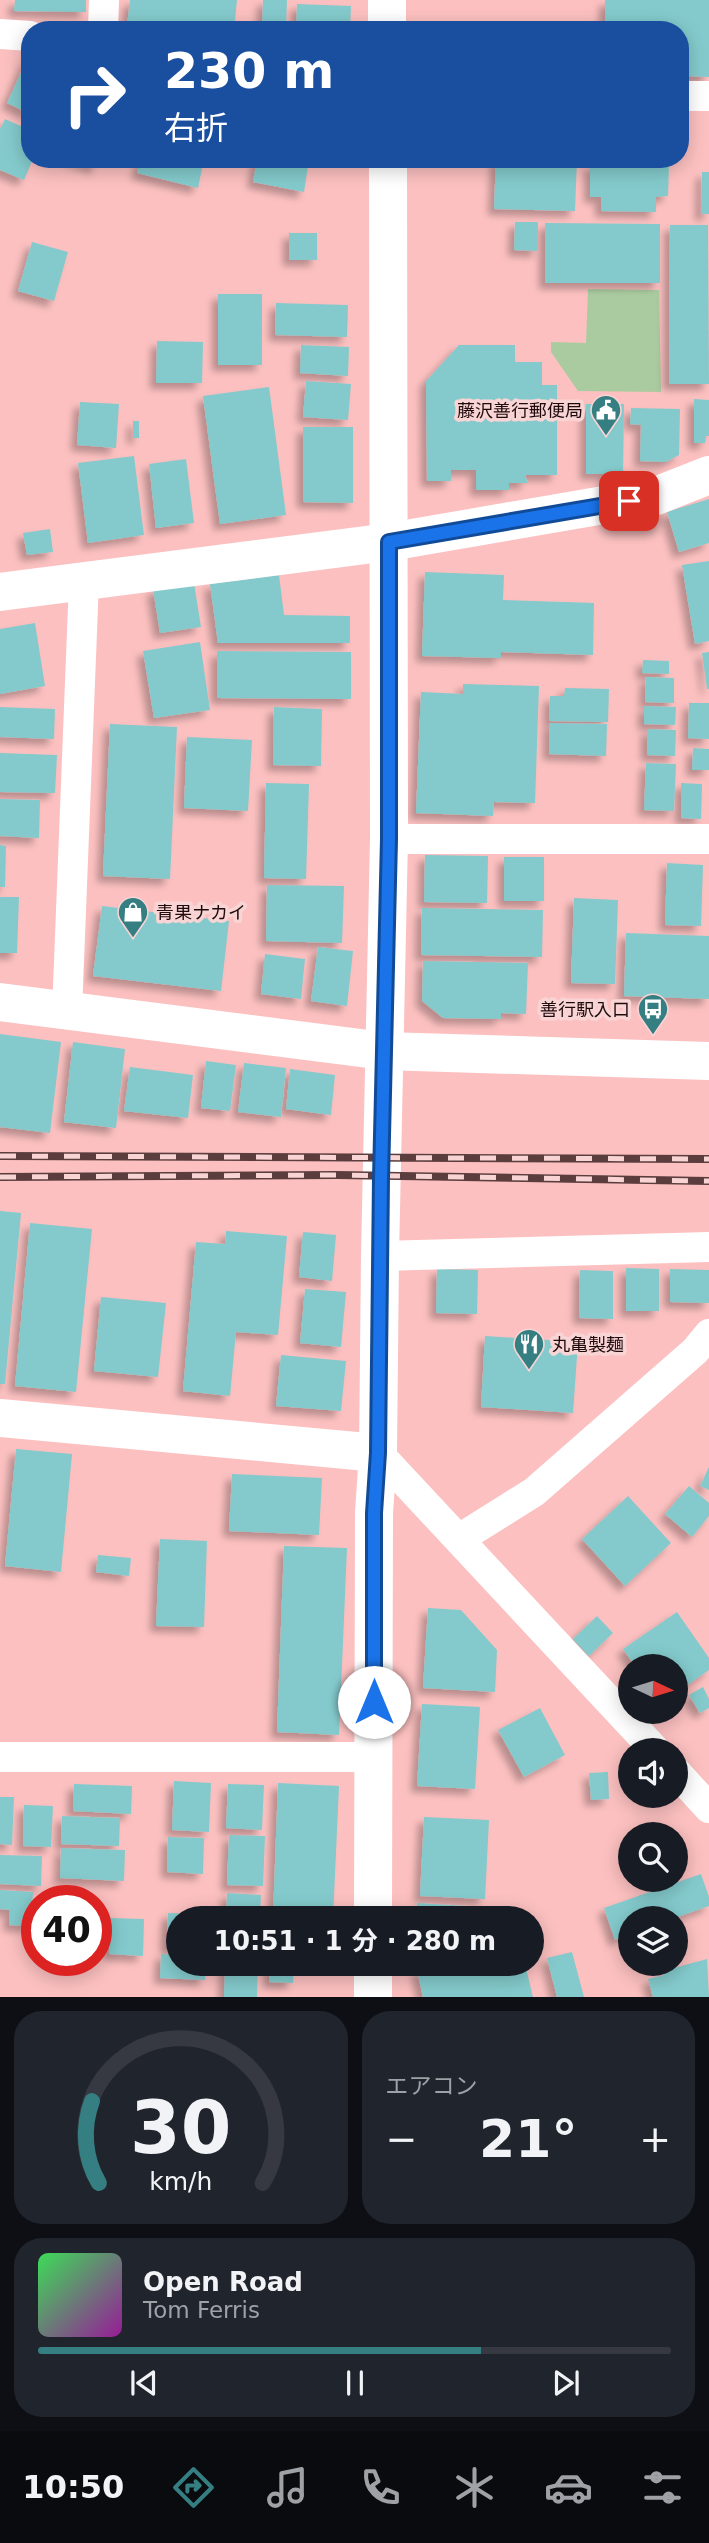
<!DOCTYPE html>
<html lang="ja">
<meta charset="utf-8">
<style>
:root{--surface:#171b24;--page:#20242c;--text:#f1f3f6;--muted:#9ea1a6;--line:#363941;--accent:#357e81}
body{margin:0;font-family:"DejaVu Sans","Noto Sans JP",sans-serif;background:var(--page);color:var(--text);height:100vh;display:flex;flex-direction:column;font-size:26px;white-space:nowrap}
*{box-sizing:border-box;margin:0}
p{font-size:23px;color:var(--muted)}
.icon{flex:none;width:38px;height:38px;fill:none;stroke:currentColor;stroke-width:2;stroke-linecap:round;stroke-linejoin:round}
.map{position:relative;height:1997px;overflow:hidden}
.sheet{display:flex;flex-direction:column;gap:14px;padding:14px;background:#0d0f14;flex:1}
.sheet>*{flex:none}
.banner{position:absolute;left:21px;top:21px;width:668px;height:147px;border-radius:28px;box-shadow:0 4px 18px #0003;background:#1a4fa0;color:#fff;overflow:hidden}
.needle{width:46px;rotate:94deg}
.buttons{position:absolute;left:618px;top:1654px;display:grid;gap:14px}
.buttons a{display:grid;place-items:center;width:70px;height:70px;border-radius:50%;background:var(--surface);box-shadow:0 4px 18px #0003;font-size:35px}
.speed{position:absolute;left:21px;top:1885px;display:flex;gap:14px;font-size:35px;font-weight:700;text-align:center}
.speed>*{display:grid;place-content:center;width:91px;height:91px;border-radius:50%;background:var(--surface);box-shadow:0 4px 18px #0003;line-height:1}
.speed .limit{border:10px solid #d22;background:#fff;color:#111}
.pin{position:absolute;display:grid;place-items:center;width:60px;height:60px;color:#fff;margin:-30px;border-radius:14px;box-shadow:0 4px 10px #0006}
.me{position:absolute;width:77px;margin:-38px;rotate:0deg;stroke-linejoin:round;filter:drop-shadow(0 0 5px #0008)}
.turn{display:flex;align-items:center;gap:24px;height:147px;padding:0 28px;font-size:32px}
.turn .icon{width:91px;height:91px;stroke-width:2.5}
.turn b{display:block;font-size:49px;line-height:60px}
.big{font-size:52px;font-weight:700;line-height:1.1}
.sheet .card{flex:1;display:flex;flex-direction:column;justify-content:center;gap:10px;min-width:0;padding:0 24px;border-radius:28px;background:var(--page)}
.sheet .dial{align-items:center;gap:0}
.dial svg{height:182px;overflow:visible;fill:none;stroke:var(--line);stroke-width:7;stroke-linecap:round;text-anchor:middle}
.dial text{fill:var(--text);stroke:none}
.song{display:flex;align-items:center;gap:21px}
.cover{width:84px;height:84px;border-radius:10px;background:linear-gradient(135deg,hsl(130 70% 55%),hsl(300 70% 35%))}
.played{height:7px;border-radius:4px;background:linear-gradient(90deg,var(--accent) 70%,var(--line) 70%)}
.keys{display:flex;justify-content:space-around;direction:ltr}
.heat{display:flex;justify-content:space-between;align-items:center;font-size:38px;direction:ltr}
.sheet .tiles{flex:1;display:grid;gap:14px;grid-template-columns:1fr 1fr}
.card:last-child{grid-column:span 2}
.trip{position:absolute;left:166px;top:1906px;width:378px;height:70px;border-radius:35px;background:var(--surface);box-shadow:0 4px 18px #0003;font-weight:700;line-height:70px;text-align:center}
.tab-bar{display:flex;height:112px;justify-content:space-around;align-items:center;background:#090b0e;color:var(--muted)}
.tab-bar .icon{width:49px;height:49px}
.tab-bar .active{color:var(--accent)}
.tab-bar b{font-size:32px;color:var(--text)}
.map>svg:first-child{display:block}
.green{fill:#aacb9f}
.building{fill:#84cacc;filter:url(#shadow)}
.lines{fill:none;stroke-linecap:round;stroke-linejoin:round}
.street{stroke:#fff;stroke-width:30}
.secondary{stroke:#fff;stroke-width:38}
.rail-casing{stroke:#5b3d3d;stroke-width:8}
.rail{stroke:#f9d4d4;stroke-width:5;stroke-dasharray:16;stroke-linecap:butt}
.route-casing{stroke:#114b97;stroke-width:18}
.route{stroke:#1a73e8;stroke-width:12}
.labels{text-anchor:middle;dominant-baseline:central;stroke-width:7;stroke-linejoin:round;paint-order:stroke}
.poi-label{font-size:18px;fill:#1f0b0c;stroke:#f9d4d4;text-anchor:end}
</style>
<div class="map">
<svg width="709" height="1997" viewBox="0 0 709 1997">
<defs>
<filter id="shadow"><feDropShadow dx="-6" dy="6" stdDeviation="3.5" flood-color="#0004"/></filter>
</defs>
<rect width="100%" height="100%" fill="#fcc0c0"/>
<!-- green -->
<polygon class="green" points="588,289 659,290 661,392 578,391 551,352 551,342 586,343"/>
<!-- building -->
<g class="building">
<polygon points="15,0 86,0 86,12 14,11"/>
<polygon points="130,0 237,0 234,30 165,30 127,26"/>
<polygon points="263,0 287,0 286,30 262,30"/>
<polygon points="605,0 709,0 709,77 681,76 681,30 605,30"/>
<polygon points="297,4 351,6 350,30 296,30"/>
<polygon points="30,53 30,114 7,103"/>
<polygon points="5,119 30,130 30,159 33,159 24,180 0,170 0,129"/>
<polygon points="67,159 99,159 97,168"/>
<polygon points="141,159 204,159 198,188 137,173"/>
<polygon points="257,159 309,159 304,192 253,182"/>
<polygon points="496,159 577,159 575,211 494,209"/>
<polygon points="590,164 669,165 668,196 656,197 656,212 601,211 601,197 590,197"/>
<polygon points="702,172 709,172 709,214 701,214"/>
<polygon points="515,222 538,222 538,251 514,250"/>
<polygon points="545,223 660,224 660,283 545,283"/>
<polygon points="670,225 708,225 709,384 669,384"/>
<rect x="289" y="233" width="28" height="27"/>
<polygon points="32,242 68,252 54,301 18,291"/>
<rect x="218" y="294" width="44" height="71"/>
<polygon points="276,303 348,305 347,337 275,335"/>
<polygon points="157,341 203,342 202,383 156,383"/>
<polygon points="301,345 349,347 348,376 300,373"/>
<polygon points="459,345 515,345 515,362 542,362 542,385 557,385 557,475 525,475 528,483 509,483 509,490 476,490 476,470 451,470 451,481 427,481 426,381"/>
<polygon points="306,381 351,384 348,420 303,417"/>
<polygon points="269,387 286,515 220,524 203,396"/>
<polygon points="694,399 709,400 709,436 706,436 705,443 694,443"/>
<polygon points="80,402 119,404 116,448 77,445"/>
<polygon points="586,404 624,404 623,474 586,474"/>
<polygon points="631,408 680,409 679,455 666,462 640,461 641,425 630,424"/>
<rect x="133" y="421" width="6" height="17"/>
<polygon points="303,427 353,427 353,503 303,502"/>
<polygon points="134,456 144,535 88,543 78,463"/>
<polygon points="186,459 194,523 156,528 149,464"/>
<polygon points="709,499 709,543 679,552 667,512"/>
<polygon points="50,529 53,552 27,555 23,533"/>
<polygon points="709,561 709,641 695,644 682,565"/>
<polygon points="425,572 504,575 503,600 594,603 593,655 501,652 501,658 422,656"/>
<polygon points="279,575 284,615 350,616 350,643 218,643 210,584"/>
<polygon points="194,583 201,627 160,633 153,589"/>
<polygon points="35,623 45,686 0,694 0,629"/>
<polygon points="200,642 210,710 154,718 143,651"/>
<polygon points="217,651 351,652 351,699 217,698"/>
<polygon points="709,652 709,689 707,689 702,653"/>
<polygon points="643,660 669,661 669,674 642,673"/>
<polygon points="646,677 674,678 674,703 645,702"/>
<polygon points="463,684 539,686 535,803 494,802 493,816 416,813 421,692 463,694"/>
<polygon points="565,688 609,689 608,722 549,721 550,696 564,696"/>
<polygon points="689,703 709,703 709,739 688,738"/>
<polygon points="644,706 676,707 675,725 644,724"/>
<polygon points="0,707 55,709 54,739 0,737"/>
<polygon points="274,707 322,709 321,766 273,765"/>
<polygon points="549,723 607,724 606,756 549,754"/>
<polygon points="110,724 177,727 170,879 103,876"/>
<polygon points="647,729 676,730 675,756 647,755"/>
<polygon points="187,737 252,740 248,811 184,808"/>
<polygon points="693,748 709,749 709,770 692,770"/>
<polygon points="0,753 57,755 55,793 0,792"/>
<polygon points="646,763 676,764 674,811 644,810"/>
<polygon points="266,783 309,784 306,879 264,878"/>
<polygon points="681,783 702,784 701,819 681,818"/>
<polygon points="0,799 40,800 39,838 0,836"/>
<polygon points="0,845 6,846 5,887 0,887"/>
<polygon points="425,855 488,856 487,903 424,902"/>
<rect x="504" y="857" width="40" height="44"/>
<polygon points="667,863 703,865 701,926 665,925"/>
<polygon points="267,885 344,886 342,943 266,941"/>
<polygon points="0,897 19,897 17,953 0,953"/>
<polygon points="574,898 618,900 615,984 571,983"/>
<polygon points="102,906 229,921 221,991 93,976"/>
<polygon points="422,908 543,910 542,957 421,955"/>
<polygon points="626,933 709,936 709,999 624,996"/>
<polygon points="318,947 353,951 347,1006 311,1001"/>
<polygon points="265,954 305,959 301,999 261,994"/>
<polygon points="423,961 528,963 526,1014 501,1013 501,1019 443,1018 422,1001"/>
<polygon points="0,1034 61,1042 50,1133 0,1127"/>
<polygon points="73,1042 125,1049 116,1128 64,1122"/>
<polygon points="206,1061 236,1065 230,1111 201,1108"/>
<polygon points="244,1063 286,1068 281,1117 238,1112"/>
<polygon points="130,1067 193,1075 188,1118 124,1111"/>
<polygon points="290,1069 335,1075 331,1115 286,1109"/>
<polygon points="0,1211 21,1213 5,1384 0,1384"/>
<polygon points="30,1223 92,1229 76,1392 15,1386"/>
<polygon points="226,1231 287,1236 278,1335 236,1332 230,1396 183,1391 196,1242 225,1244"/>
<polygon points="303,1232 336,1235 332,1281 299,1277"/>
<polygon points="626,1268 659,1269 659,1311 626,1311"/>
<polygon points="437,1269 478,1270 477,1314 436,1313"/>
<polygon points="670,1269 709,1270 709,1303 670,1302"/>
<polygon points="580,1270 613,1271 613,1319 579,1318"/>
<polygon points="305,1289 346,1292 341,1347 300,1343"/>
<polygon points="101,1297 166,1303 158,1377 94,1371"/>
<polygon points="485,1336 578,1342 573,1413 481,1407"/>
<polygon points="281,1355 346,1361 341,1411 276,1406"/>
<polygon points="16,1449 72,1454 61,1572 5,1566"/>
<polygon points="709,1467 709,1490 700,1486"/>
<polygon points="232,1474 322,1478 319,1535 229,1531"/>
<polygon points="689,1486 709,1503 709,1516 692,1537 665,1514"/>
<polygon points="628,1496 671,1543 625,1586 582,1539"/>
<polygon points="160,1539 207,1541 204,1627 156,1626"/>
<polygon points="284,1546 347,1548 339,1735 277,1732"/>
<polygon points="98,1555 131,1558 129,1576 96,1572"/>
<polygon points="428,1608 461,1610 497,1650 495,1692 423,1688"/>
<polygon points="677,1612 709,1658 709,1670 676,1693 676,1666 635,1666 623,1649"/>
<polygon points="597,1616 613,1633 589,1656 573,1639"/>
<polygon points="703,1687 709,1699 709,1708 700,1713 689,1695"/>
<polygon points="422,1704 480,1707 475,1789 417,1786"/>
<polygon points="540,1708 565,1755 524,1777 498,1730"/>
<polygon points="608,1772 609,1799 591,1800 589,1773"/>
<polygon points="174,1781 211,1783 209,1832 172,1830"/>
<polygon points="278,1783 339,1786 333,1918 273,1918"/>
<polygon points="74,1784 132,1786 131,1814 73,1811"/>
<polygon points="228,1784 264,1785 262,1830 226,1828"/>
<polygon points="0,1797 14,1797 12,1845 0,1844"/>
<polygon points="24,1805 53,1806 51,1847 23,1846"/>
<polygon points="62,1816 120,1818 119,1846 61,1844"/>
<polygon points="424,1817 489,1820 485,1899 420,1896"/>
<polygon points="229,1835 265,1836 263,1886 227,1885"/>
<polygon points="168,1837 204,1838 203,1874 167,1872"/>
<polygon points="61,1848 125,1850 124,1881 60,1878"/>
<polygon points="0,1855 42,1856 41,1886 0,1884"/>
<polygon points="701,1874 709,1897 709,1906 675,1918 630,1918 630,1934 615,1940 604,1908"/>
<polygon points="0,1890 33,1892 31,1926 9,1925 10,1910 0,1909"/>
<polygon points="227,1893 261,1895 260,1918 226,1918"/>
<polygon points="417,1903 484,1907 483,1918 416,1918"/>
<polygon points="168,1913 205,1914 205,1918 178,1918 178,1948 167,1948"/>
<polygon points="110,1918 144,1919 143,1956 109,1954"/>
<polygon points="572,1952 584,1997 557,1997 547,1958"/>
<polygon points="161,1954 178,1955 178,1964 206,1964 205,1980 160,1978"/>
<polygon points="707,1959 709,1997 653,1997 648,1979 664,1975 663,1971"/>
<polygon points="225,1964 258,1964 257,1997 224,1997"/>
<polygon points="270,1964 294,1964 293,1983 269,1982"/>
<polygon points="443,1964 525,1964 533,1997 423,1997 417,1970"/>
</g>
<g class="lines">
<!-- street -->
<g class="street">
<polyline points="103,30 104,0"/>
<polyline points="0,34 30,36"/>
<polyline points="681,96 709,96"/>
<polyline points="389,839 709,839"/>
<polyline points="67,1012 84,581"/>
<polyline points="380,1256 709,1247"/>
<polyline points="378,1453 655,1750"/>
<polyline points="459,1539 534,1492 695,1351 709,1334"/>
<polyline points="0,1757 374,1757"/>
<polyline points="676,1772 709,1808"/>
</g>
<!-- secondary -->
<g class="secondary">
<polyline points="387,0 387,30"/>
<polyline points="0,592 389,542 656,496 709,475"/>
<polyline points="0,1002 384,1051 709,1061"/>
<polyline points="0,1418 378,1453"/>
<polyline points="373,1918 374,1513 378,1453 380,1256 389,839 388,159"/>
<polyline points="373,1997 373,1964"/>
</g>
<!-- rail casing -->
<g class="rail-casing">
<g id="rail">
<polyline points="0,1156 709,1159"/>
<polyline points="0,1177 337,1175 709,1181"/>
</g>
</g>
<!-- rail -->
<use href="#rail" class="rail"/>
</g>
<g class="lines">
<!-- route casing -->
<g class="route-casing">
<polyline id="route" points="374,1702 374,1513 378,1453 381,1178 389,839 389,542 629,501"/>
</g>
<!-- route -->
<use href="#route" class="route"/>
</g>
<!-- icons -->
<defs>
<g id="civic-pin" transform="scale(1.575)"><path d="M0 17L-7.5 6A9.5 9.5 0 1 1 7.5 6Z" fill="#357e81" stroke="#f9d4d4"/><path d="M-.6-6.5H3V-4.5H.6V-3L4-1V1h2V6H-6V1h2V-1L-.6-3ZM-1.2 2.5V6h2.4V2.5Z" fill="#fff"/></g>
<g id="shop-pin" transform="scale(1.575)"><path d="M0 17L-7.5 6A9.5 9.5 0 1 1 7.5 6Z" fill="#357e81" stroke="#f9d4d4"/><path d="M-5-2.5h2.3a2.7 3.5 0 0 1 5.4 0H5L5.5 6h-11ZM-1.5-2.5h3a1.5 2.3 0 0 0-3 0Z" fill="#fff"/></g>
<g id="bus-pin" transform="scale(1.575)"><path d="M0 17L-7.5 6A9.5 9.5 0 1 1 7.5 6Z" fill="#357e81" stroke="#f9d4d4"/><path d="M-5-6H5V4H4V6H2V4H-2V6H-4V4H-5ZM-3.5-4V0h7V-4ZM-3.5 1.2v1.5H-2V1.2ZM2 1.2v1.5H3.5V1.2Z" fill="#fff"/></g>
<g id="restaurant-pin" transform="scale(1.575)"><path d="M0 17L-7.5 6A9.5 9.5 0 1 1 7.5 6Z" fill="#357e81" stroke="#f9d4d4"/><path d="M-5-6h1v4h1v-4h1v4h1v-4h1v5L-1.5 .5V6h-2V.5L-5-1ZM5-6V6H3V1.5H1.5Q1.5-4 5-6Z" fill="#fff"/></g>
</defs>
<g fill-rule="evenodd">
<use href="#civic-pin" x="606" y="410"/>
<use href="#shop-pin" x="133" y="912"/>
<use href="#bus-pin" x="653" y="1009"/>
<use href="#restaurant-pin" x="529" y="1344"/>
</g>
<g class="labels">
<!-- poi labels -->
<g class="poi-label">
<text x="583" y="410">藤沢善行郵便局</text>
<text x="156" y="912" text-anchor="start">青果ナカイ</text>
<text x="630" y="1009">善行駅入口</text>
<text x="552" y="1344" text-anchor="start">丸亀製麺</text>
</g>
</g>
</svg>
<div class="buttons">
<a><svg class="needle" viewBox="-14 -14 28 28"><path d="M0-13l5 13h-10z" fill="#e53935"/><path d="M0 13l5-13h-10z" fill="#9ea1a6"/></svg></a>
<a><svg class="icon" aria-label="sound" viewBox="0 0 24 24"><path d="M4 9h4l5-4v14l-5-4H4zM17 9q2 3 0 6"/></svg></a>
<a><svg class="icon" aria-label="search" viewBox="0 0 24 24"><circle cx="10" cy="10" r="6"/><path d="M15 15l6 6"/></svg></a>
<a><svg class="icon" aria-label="layers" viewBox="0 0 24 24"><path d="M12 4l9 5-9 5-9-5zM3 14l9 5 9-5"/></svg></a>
</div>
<div class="speed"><div class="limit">40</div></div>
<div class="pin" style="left:629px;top:501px;background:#d93025"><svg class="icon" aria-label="arrive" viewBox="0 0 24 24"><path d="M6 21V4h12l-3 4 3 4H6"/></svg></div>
<svg class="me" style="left:374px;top:1702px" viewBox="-20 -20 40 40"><circle r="19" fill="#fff"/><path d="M0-13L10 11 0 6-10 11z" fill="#1a73e8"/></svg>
<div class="trip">10:51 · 1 分 · 280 m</div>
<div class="banner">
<div class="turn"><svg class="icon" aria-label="right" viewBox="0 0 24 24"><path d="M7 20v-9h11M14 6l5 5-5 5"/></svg><div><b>230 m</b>右折</div></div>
</div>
</div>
<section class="sheet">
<div class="tiles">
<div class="card dial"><svg viewBox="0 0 100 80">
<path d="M14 69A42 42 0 1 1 86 69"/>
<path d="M14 69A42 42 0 0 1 11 33" stroke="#357e81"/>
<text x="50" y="56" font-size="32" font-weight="700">30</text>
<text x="50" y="72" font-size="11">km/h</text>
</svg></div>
<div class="card"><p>エアコン</p>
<div class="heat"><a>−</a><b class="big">21°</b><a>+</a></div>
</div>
<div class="card">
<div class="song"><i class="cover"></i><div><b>Open Road</b><p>Tom Ferris</p></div></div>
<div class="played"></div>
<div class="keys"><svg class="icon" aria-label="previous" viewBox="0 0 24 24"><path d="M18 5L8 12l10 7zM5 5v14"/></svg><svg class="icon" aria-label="pause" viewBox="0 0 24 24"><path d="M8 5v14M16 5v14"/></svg><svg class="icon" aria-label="next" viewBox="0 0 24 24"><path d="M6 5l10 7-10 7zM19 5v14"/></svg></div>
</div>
</div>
</section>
<nav class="tab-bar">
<b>10:50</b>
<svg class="icon active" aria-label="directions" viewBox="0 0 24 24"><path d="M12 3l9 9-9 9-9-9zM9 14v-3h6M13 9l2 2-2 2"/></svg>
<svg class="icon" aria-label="music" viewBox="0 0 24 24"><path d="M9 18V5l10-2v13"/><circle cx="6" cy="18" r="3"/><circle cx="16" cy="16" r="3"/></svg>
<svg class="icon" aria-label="phone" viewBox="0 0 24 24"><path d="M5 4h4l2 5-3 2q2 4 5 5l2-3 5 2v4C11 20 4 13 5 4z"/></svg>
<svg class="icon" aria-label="climate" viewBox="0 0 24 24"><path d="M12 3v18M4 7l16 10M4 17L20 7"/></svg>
<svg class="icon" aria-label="car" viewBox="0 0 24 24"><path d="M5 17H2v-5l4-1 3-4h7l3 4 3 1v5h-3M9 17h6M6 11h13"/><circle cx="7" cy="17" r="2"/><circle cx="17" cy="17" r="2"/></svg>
<svg class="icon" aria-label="filters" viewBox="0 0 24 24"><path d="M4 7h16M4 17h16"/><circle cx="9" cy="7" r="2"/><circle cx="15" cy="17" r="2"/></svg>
</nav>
